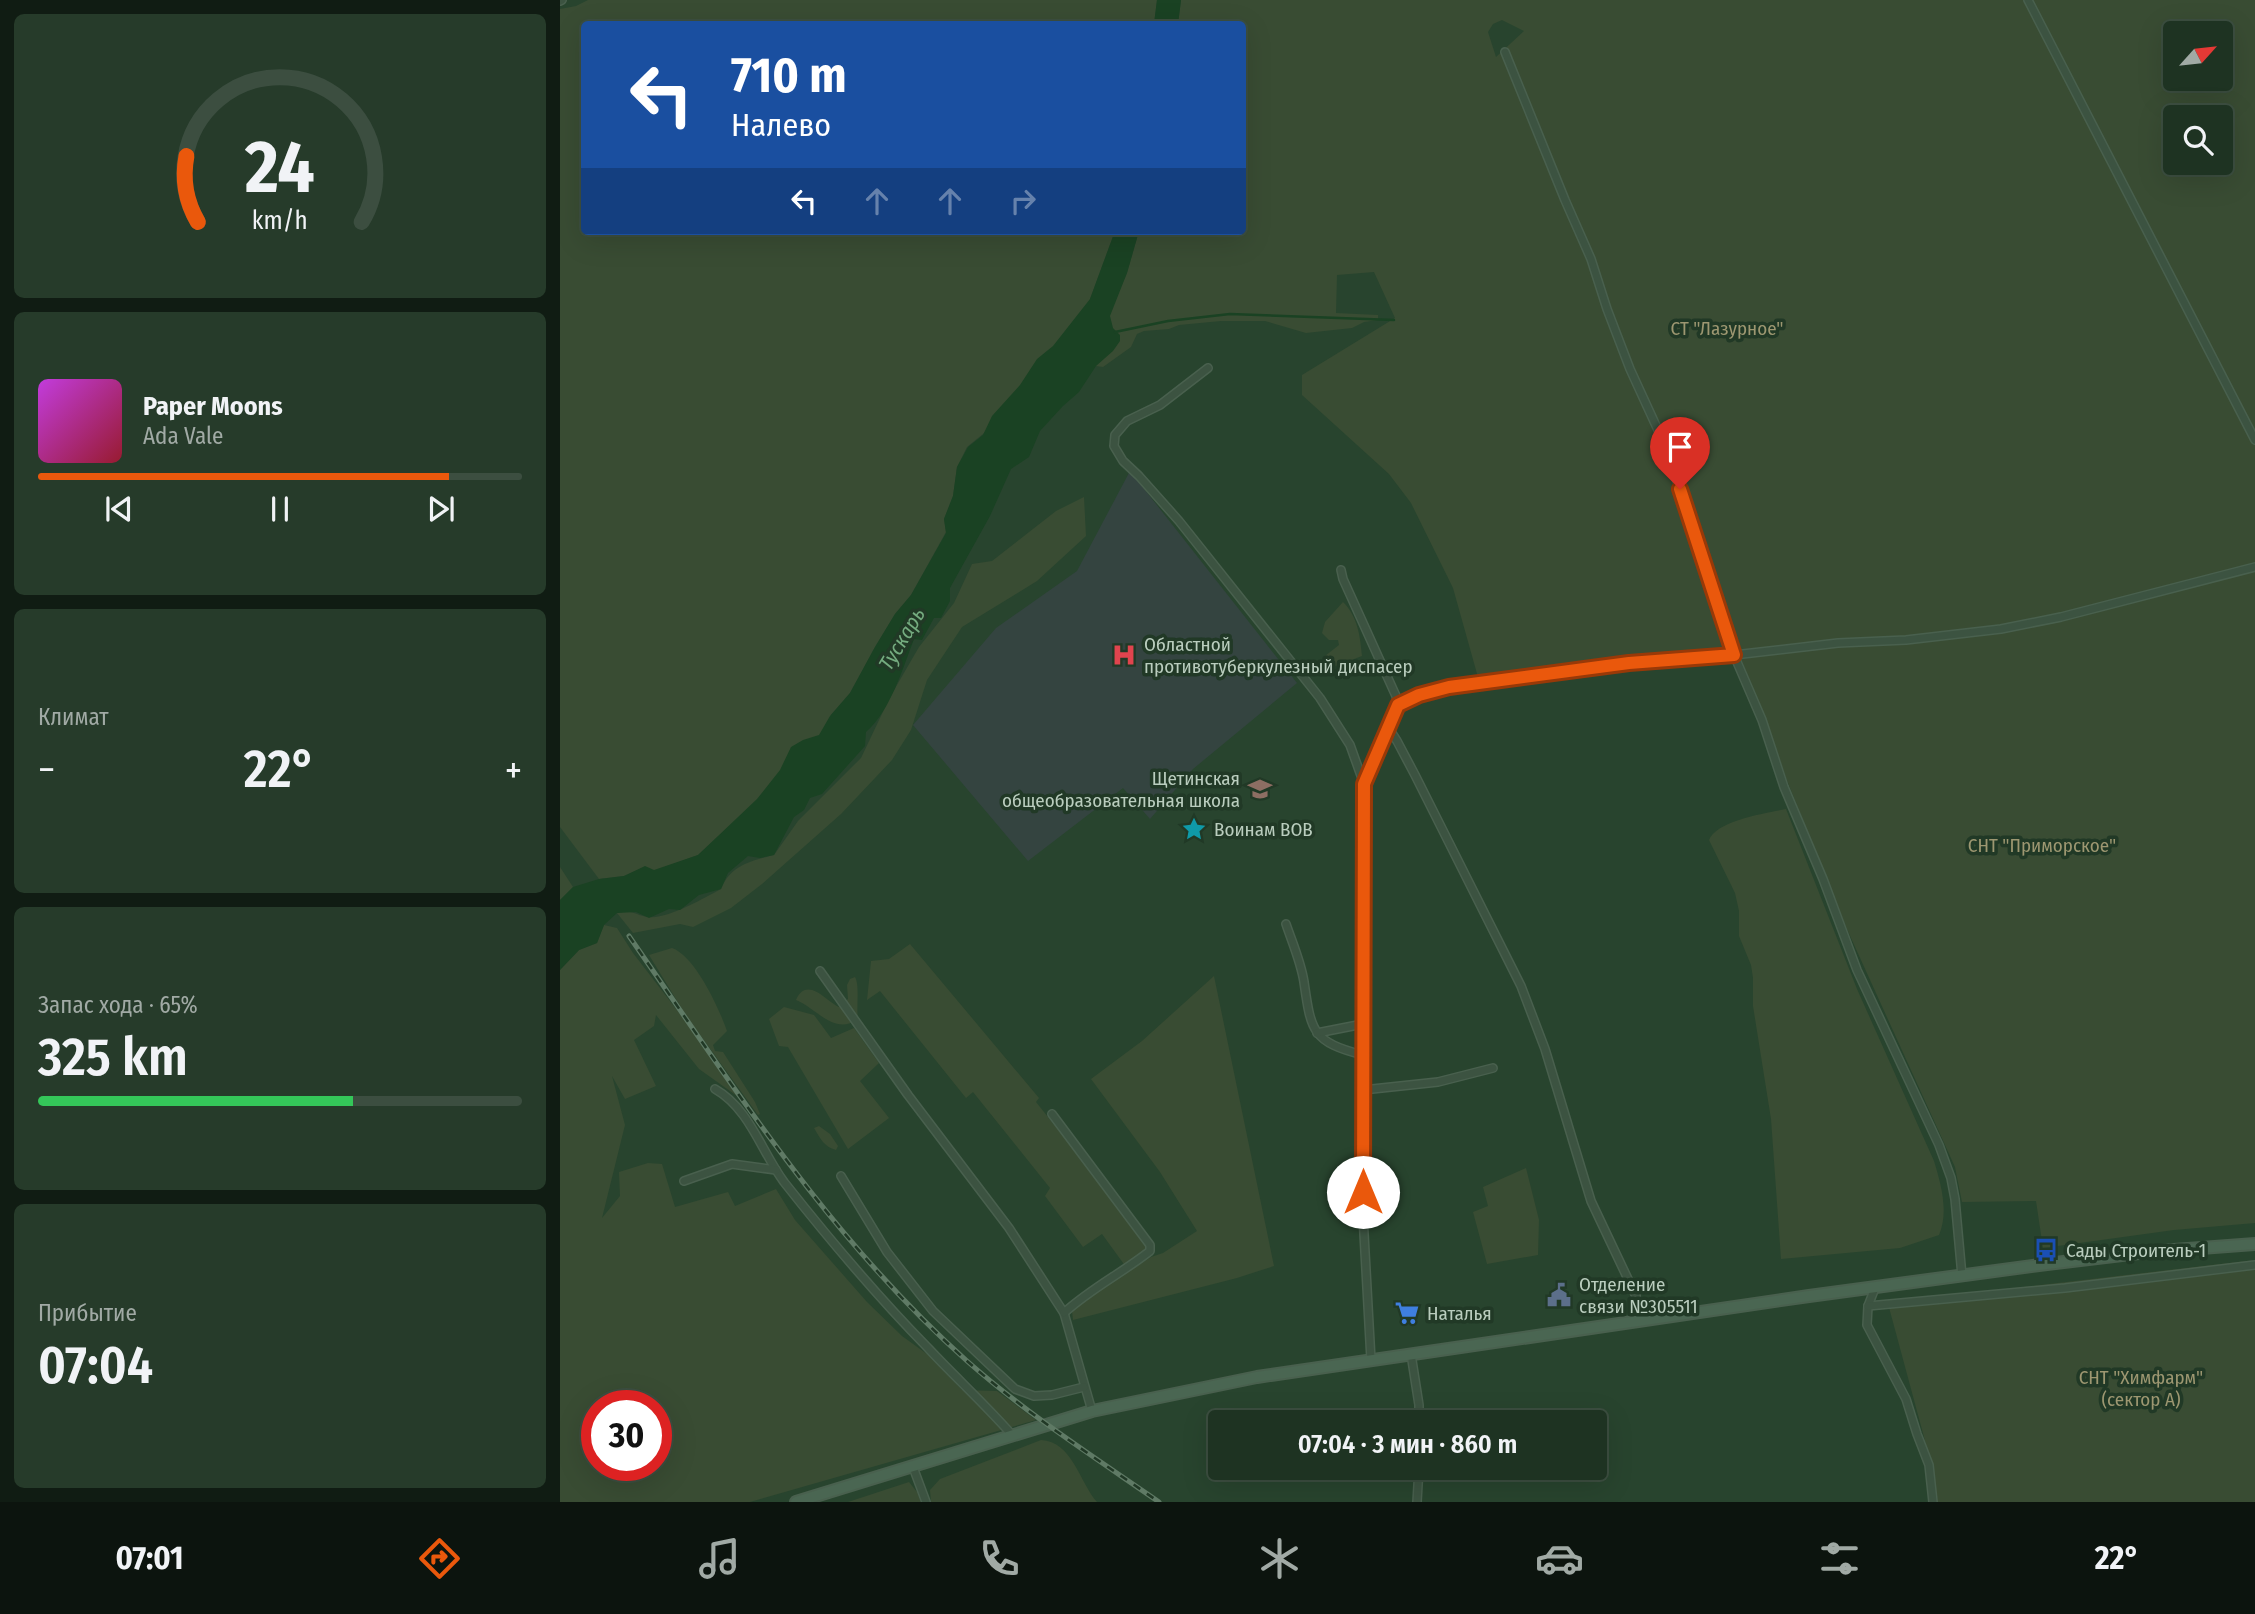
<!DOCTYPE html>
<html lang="ru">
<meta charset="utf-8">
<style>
:root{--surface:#1e3322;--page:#263b2a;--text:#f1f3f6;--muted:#a1aaa5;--line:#3c4e40;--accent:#ea580c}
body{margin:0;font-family:"Fira Sans Condensed",sans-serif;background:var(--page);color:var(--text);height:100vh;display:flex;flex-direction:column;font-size:26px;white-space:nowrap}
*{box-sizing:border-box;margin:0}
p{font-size:23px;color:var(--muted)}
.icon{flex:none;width:38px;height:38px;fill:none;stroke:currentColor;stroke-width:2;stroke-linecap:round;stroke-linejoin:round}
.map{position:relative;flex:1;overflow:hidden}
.side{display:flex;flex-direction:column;gap:14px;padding:14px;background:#101c13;width:560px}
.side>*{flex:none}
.banner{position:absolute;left:21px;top:21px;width:665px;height:214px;border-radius:7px;box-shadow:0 7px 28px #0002,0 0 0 2px var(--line);background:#1a4fa0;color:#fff;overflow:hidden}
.needle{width:46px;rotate:63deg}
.fabs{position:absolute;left:1603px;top:21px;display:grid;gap:14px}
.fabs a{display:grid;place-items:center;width:70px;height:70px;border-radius:7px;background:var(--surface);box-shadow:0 7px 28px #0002,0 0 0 2px var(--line);font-size:35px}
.speed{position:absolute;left:21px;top:1390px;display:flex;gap:14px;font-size:35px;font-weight:700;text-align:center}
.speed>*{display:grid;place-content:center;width:91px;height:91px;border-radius:50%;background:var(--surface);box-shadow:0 7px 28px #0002,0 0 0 2px var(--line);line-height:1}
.speed .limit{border:10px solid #d22;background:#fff;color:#111}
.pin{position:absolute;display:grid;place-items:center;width:60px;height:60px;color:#fff;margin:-72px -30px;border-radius:50% 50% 50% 0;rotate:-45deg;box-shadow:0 0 7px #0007}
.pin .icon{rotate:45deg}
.me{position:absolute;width:77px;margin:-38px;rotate:0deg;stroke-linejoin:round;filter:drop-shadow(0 0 5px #0008)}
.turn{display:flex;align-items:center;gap:24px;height:147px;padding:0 35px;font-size:32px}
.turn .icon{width:91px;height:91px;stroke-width:2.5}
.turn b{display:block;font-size:49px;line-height:60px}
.lanes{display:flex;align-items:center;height:66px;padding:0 35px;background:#0003;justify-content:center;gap:35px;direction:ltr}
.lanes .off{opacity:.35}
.big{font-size:52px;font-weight:600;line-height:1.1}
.side .tile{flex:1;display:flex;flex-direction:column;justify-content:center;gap:10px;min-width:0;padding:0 24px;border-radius:10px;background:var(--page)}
.side .dial{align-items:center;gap:0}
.dial svg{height:182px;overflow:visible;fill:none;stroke:var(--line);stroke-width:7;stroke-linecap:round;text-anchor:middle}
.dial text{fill:var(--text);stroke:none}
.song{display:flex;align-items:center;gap:21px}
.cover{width:84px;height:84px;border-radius:10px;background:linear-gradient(135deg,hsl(290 70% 55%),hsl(350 70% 35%))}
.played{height:7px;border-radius:4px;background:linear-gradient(90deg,var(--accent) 85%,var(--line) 85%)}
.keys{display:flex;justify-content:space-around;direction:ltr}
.heat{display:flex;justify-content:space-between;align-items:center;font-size:38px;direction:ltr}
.charge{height:10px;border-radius:5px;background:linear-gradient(90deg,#34c759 65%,var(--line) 0)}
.trip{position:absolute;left:648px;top:1410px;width:399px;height:70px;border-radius:7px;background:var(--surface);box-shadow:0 7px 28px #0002,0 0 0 2px var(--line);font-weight:600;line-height:70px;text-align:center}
.tab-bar{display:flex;height:112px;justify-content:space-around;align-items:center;background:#0c140e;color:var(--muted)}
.tab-bar .icon{width:49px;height:49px}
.tab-bar .selected{color:var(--accent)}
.tab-bar b{font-size:32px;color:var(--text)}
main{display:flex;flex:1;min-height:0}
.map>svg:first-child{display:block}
.medical{fill:#344440}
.green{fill:#394c33;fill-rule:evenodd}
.water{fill:#1a4223}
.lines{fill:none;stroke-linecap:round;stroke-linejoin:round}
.stream{stroke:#1a4223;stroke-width:2.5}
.street-casing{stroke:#49604e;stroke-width:10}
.secondary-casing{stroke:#49604e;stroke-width:14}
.street{stroke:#3c5341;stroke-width:7}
.secondary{stroke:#4a6652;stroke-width:10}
.rail-casing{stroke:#5f7a65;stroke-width:5}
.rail{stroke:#213926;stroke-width:2.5;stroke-dasharray:8;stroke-linecap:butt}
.route-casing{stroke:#983908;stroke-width:18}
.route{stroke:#ea580c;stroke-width:12}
.labels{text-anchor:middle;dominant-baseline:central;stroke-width:7;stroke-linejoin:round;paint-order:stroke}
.park-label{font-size:19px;fill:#9d9771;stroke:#213926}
.poi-label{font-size:19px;fill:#bacdbe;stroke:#213926;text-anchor:start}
.water-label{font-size:21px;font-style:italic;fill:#74ab7f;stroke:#213926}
</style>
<main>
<section class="side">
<div class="tile dial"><svg viewBox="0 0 100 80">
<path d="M14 69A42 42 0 1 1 86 69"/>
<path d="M14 69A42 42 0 0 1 9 40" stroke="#ea580c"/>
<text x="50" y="56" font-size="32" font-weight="700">24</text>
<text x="50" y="72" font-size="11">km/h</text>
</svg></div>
<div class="tile">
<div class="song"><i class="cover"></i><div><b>Paper Moons</b><p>Ada Vale</p></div></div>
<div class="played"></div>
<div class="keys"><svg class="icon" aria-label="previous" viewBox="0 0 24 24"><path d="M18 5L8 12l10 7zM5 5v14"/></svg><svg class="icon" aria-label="pause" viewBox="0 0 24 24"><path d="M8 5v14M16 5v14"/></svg><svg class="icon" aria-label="next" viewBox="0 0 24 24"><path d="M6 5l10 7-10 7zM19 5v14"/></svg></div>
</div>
<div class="tile"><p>Климат</p>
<div class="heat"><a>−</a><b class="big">22°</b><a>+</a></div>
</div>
<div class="tile"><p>Запас хода · 65%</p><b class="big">325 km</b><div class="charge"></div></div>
<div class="tile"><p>Прибытие</p><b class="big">07:04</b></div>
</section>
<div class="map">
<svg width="1695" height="1502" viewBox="0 0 1695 1502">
<rect width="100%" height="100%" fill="#28442e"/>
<!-- medical -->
<polygon class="medical" points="570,471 737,683 633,769 590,819 563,788 468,861 353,725 436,628 517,571"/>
<!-- green -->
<g class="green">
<polygon points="28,0 597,0 594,24 24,24 24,231 555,231 530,299 528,320 423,434 407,447 397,467 393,496 384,519 386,532 351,595 335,614 315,647 290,693 271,715 285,720 138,855 94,871 85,867 64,876 39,879 0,827 0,9 16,6"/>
<path d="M621,0H1695V1223L1614,1230L1483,1248L1476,1201L1402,1202L1395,1167L1286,927L1226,778L1203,711L1180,657L985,677L921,688L893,588L851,503L829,474L742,395V375L835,318L814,272L777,275L776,313L818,315V320L804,322L792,328L746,333L705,321H661L619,325L609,329L584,331L577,334L571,347L543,367L536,366L541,331L567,273L579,231H682V24H618ZM942,20L964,31L936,57L928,32L933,24ZM1615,33H1661V79H1615ZM1615,117H1661V163H1615Z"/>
<path d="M524,497L526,536L477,581L402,627L367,680L351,730L332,760L281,814L202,884L171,908L133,927L120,924L73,933L57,913C75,909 75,916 89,917C108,919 144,898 161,889C171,865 191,861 214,855L238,821L301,758L330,697L359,647L394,603L412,564L432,561L496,511Z"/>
<path d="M783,602C798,617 800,636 802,656L776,666L766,663L765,656L779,645L778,640H769L762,633L765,622Z"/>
<path d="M1226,809L1297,989L1374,1161C1381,1184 1389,1212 1379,1235L1340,1248L1221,1259L1211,1119L1193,1006V978L1191,965L1179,936V911L1175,893L1149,840C1157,820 1207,813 1226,809Z"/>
<polygon points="0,867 13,887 0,900"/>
<path d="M44,925L57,928L73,953L130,1027L177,1096L139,1069L96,1015L94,1026L74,1040L96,1086L65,1099L52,1076L65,1125L42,1218L60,1196L59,1172L88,1163L102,1164L115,1207L168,1192L175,1206L216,1189L235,1220L307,1302L342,1336L367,1354L402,1390L437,1391L476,1420L190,1502H0V970L19,950L37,943ZM37,1405H96V1465H37Z"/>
<polygon points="350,944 479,1098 476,1102 523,1161 588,1248 566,1267 542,1234 523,1247 485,1196 490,1188 413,1092 406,1098 320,991 307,1000 311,961 329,959"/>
<path d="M112,948C135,956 159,1008 167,1031L153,1045L155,1051L163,1052L195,1102L200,1114L198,1115L125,1014L89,955Z"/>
<polygon points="654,976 714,1266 677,1278 513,1320 512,1311 522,1301 591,1257 603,1253 637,1231 600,1172 531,1079 582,1041"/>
<path d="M295,977C300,986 296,1007 298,1019C274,1036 258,1009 236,1000C247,975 267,1002 279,1007L288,999L287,985L290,979Z"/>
<polygon points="224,1007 254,1015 271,1038 294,1028 319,1063 300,1081 329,1118 288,1149 228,1047 219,1046 209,1019"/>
<path d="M259,1126L270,1134L278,1146L276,1150C264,1147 260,1138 254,1128Z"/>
<polygon points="966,1168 979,1220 978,1255 927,1264 913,1212 928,1206 923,1187"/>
<polygon points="1695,1260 1695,1502 1378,1502 1364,1437 1327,1300 1402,1294"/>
<path d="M481,1440C512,1441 520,1483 537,1502H371L370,1490L380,1479Z"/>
<polygon points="349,1482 357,1492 361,1502 288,1502"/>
</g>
<!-- water -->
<g class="water">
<polygon points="597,0 621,0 618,24 594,24"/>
<path d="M555,231H579L567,273L550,316L553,328L560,335V341L553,351L536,366L519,392L503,406L480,431L469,457L451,469L430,516L390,588V601L381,618H374L362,640L354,639C342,670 331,710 306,732L305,746L262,794L250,798L244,810L234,817L214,855L200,858L188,856L168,873L161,889L139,895L120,910L109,909L89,918L76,912L57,913L44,925L37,943L19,950L0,970V900L13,887L39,879L64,876L85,866L94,870L138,855L197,799L220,770L231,747L243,740L259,735L270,716L290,693L315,647L335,614L351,595L386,533L384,519L393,496L397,467L408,447L423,435L432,416L460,385L477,359L493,346L530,299Z"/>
</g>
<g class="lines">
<!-- stream -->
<polyline class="stream" points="555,332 608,321 670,314 834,320"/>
<!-- street casing -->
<g class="street-casing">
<g id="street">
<polyline points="1468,0 1695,440"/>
<polyline points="0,1 2,0"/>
<polyline points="945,52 1005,200 1031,259 1047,309 1070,369 1098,430 1120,489 1174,655 1202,720 1224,787 1263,879 1297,970 1379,1145 1391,1178 1395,1199 1402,1276"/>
<polyline points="648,368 600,405 567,421 555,435 554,446 563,461 579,476 619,521 760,698 790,745 804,784 803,1216 811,1360"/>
<polyline points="781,570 783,579 836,696 838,705"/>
<polyline points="828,727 837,741 855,775 961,986 985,1049 1031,1201 1076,1296"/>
<polyline points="804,783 838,705 858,695 889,687 1069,663 1174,655 1278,643 1346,640 1441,629 1501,617 1695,567"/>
<path d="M726,924C732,942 741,962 744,982C751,1031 752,1042 803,1055"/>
<polyline points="260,971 348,1095 449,1228 504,1313 532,1411"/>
<polyline points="757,1033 803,1024"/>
<path d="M155,1089C190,1109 201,1151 224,1182C269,1239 317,1296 368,1348C396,1378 426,1405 453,1436"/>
<polyline points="803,1090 878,1082 933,1068"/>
<path d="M492,1114L590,1245V1251C562,1273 530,1289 504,1313"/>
<polyline points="281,1176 327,1252 373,1311 455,1389 474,1396 492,1395 524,1387"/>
<polyline points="124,1181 172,1164 216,1170"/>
<polyline points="1315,1288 1308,1306 1307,1325 1346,1399 1357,1434 1369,1465 1373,1502"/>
<polyline points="1308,1306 1505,1288 1695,1265"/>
<polyline points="851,1354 859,1405 859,1423"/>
<polyline points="353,1467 366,1502"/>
<polyline points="857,1502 859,1468"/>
</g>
</g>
<!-- secondary casing -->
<g class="secondary-casing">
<polyline id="secondary" points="236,1502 532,1411 697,1377 1249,1296 1487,1264 1587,1252 1695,1244"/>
</g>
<!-- street -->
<use href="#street" class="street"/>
<!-- secondary -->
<use href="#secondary" class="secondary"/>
<!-- rail casing -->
<g class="rail-casing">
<path id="rail" d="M69,936C174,1087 269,1238 407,1361C467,1414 534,1457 599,1502"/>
</g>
<!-- rail -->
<use href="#rail" class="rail"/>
</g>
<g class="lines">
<!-- route casing -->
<g class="route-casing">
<polyline id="route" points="803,1192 804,784 838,705 859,695 889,687 1069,663 1174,655 1120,489"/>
</g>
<!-- route -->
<use href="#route" class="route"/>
</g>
<!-- icons -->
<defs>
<g id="hospital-bare" transform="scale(1.89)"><path d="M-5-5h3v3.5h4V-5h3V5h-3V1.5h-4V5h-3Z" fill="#e0444e" stroke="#213926" stroke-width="2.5" paint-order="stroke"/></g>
<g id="school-bare" transform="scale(1.89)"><path d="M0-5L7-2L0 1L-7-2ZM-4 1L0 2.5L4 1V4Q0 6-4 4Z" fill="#8d6e63" stroke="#213926" stroke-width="2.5" paint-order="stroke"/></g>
<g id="sight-bare" transform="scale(1.89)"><path d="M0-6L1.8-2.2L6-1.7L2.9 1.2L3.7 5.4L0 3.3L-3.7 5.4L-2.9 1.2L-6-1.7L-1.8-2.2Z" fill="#0f9aa8" stroke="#213926" stroke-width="2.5" paint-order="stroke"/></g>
<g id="bus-bare" transform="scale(1.89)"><path d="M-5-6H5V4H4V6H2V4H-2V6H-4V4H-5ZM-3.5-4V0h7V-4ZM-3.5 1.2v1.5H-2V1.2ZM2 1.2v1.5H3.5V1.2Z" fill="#1a4fb4" stroke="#213926" stroke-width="2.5" paint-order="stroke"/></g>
<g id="civic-bare" transform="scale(1.89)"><path d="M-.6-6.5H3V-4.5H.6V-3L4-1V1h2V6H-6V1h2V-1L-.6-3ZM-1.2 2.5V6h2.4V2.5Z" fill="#5c6f8a" stroke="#213926" stroke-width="2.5" paint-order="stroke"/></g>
<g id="supermarket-bare" transform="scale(1.89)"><path d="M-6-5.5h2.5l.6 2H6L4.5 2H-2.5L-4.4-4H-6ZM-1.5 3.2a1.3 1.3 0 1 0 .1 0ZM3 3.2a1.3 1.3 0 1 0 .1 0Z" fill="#3f7fe0" stroke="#213926" stroke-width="2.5" paint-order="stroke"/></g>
</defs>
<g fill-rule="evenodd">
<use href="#hospital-bare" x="564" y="655"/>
<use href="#school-bare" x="700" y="789"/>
<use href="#sight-bare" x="634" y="829"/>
<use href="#bus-bare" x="1486" y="1250"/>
<use href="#civic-bare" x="999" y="1295"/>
<use href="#supermarket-bare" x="847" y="1313"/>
</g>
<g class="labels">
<!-- park labels -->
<g class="park-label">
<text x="1167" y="328">СТ "Лазурное"</text>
<text x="1482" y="845">СНТ "Приморское"</text>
<text x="1581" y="1377">СНТ "Химфарм"<tspan x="1581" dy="22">(сектор А)</tspan></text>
</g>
<!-- poi labels -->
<g class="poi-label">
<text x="584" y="644">Областной<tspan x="584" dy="22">противотуберкулезный диспасер</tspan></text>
<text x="680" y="778" text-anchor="end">Щетинская<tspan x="680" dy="22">общеобразовательная школа</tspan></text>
<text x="654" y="829">Воинам ВОВ</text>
<text x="1506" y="1250">Сады Строитель-1</text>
<text x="1019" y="1284">Отделение<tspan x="1019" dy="22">связи №305511</tspan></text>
<text x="867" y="1313">Наталья</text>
</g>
<!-- water labels -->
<g class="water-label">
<text transform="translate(342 639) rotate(-59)">Тускарь</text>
</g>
</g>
</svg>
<div class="fabs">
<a><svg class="needle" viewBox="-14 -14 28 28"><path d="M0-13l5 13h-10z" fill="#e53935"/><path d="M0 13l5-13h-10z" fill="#a1aaa5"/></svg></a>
<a><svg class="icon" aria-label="search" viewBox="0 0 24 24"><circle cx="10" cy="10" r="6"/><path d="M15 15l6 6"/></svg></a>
</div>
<div class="speed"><div class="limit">30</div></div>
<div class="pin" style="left:1120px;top:489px;background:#d93025"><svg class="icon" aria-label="arrive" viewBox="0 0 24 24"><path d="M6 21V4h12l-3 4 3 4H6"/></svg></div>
<svg class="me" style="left:803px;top:1192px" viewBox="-20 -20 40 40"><circle r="19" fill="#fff"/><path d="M0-13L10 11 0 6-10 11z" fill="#ea580c"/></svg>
<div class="trip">07:04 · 3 мин · 860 m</div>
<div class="banner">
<div class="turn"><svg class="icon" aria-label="left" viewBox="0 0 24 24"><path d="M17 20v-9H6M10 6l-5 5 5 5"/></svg><div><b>710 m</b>Налево</div></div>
<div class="lanes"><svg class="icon" aria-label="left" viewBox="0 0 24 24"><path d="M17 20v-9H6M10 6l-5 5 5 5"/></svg><svg class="icon off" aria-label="ahead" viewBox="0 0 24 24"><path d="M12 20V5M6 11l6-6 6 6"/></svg><svg class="icon off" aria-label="ahead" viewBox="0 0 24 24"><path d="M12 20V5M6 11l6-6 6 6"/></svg><svg class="icon off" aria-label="right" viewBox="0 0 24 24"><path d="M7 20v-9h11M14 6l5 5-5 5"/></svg></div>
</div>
</div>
</main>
<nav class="tab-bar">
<b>07:01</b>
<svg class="icon selected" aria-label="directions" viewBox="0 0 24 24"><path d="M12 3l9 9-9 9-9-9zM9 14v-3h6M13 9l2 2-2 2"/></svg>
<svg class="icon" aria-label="music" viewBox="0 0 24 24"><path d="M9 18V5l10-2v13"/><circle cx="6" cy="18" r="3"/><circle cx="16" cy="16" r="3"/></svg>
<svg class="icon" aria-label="phone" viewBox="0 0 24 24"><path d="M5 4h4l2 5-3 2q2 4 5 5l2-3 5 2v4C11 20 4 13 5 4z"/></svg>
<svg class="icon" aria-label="climate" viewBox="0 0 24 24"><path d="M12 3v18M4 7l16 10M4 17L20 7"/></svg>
<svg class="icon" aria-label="car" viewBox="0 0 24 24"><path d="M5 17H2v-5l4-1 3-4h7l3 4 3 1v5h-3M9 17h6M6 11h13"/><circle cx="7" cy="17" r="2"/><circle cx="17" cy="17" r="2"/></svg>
<svg class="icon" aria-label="filters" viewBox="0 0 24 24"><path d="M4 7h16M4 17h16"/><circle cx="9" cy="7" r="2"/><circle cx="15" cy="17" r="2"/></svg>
<b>22°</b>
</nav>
